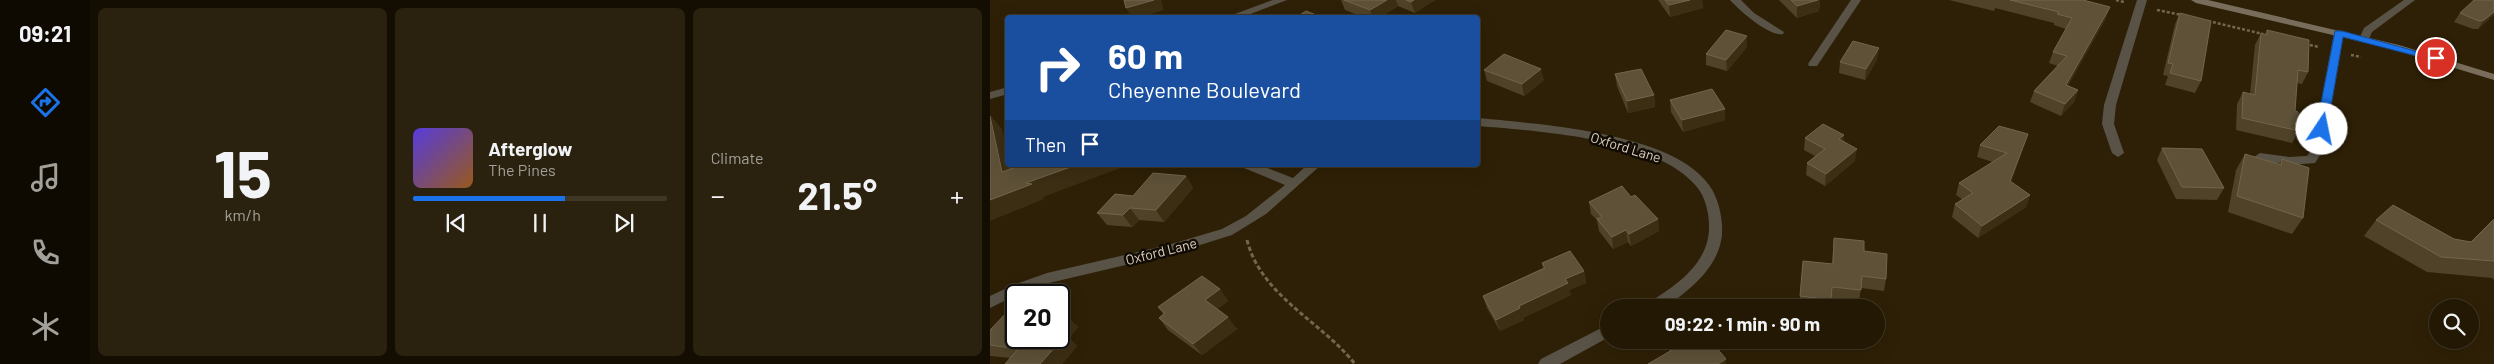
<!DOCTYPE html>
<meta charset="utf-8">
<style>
:root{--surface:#221804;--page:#2a210e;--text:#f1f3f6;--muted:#a2a09a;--line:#3f3726;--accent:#1a73e8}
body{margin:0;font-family:Barlow,sans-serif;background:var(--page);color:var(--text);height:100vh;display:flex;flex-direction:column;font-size:19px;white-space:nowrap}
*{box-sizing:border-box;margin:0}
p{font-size:16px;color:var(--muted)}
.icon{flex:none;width:28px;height:28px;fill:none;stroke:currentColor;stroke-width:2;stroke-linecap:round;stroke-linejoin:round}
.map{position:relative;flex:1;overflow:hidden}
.panel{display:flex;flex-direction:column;gap:8px;padding:8px;background:#130d02;width:900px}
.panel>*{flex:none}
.banner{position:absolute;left:15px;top:15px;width:475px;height:152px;border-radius:5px;box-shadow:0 5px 20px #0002,0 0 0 1px var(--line);background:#1a4fa0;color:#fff;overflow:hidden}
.buttons{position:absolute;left:1439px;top:299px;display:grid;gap:10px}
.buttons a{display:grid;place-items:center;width:50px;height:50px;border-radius:50%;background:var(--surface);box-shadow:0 5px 20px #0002,0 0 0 1px var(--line);font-size:25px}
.speed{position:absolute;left:15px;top:284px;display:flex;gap:10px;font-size:25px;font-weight:700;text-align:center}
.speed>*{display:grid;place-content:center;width:65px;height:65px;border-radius:50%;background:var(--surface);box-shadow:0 5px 20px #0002,0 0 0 1px var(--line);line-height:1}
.speed .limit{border:2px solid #111;border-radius:8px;background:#fff;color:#111}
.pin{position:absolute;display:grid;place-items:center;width:42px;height:42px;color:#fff;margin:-21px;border:2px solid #fff;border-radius:50%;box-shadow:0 1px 5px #0007}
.me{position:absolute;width:55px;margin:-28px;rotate:11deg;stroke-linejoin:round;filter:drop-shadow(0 0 4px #0008)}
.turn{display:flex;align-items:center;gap:18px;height:105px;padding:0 20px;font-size:22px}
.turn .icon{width:65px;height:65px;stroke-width:2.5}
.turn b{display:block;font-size:35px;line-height:42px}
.then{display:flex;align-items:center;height:48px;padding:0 20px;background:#0003;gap:10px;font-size:19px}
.big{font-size:38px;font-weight:700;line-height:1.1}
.panel .tile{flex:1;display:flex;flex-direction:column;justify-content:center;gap:8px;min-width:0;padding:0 18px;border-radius:8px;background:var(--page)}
.panel .dial{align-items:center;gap:0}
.dial b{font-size:65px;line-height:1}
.song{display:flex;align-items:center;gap:15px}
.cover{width:60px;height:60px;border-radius:8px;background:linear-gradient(135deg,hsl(250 70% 55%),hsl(30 70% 35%))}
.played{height:5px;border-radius:2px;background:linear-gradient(90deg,var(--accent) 60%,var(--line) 60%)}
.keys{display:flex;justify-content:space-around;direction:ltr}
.heat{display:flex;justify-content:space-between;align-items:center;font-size:28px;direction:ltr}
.panel .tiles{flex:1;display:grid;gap:8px;grid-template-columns:repeat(3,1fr)}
.trip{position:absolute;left:610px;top:299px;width:285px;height:50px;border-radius:25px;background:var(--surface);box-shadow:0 5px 20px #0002,0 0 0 1px var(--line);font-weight:700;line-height:50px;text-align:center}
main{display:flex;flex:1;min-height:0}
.tab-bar{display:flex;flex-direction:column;width:90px;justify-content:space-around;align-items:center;background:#0e0a02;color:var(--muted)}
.tab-bar .icon{width:35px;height:35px}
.tab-bar .on{color:var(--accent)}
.tab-bar b{font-size:22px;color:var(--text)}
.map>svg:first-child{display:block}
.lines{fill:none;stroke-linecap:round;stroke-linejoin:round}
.path-far1{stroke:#726650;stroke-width:2.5;stroke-dasharray:3 2;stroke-linecap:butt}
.path{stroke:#726650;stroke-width:3;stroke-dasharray:4.5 2.5;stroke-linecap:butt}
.service{fill:#595347;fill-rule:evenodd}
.minor{fill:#595347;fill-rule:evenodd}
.secondary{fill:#786d5b;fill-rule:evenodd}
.wall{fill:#4f4228}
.shaded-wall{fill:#3c2e13}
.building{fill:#5e5138;stroke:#72654e}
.route{fill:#1a73e8;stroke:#114b97}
.labels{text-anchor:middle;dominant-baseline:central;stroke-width:5;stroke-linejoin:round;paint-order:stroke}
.street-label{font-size:14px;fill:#dad1c2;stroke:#110b03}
</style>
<main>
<nav class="tab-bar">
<b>09:21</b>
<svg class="icon on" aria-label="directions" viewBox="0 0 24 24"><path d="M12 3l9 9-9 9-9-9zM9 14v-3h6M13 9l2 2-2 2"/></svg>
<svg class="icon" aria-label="music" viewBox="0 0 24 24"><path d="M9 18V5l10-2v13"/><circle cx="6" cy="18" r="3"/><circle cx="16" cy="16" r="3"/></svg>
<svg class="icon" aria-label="phone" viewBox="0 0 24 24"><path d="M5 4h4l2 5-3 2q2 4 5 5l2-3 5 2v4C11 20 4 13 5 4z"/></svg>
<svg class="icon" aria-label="climate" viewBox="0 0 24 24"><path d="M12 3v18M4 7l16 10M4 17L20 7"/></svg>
</nav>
<section class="panel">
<div class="tiles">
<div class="tile dial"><b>15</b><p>km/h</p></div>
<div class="tile">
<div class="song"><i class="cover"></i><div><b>Afterglow</b><p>The Pines</p></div></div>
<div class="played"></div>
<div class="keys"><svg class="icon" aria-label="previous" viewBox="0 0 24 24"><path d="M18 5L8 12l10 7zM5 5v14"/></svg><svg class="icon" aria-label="pause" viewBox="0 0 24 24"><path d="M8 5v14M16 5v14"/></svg><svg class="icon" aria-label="next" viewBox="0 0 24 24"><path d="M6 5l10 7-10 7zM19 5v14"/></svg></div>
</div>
<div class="tile"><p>Climate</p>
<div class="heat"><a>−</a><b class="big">21.5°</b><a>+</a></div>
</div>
</div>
</section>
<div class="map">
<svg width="1504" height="364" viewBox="0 0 1504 364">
<rect width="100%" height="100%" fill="#2e2006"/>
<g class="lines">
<!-- path-far1 -->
<g class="path-far1">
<polyline points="1126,0 1134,2"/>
<polyline points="1167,10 1192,15"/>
<polyline points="1218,21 1273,34"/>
<polyline points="1315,44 1329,47"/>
<polyline points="1361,55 1371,57"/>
</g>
<!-- path -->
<path class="path" d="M257,240C271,296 331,321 365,364"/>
<!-- service -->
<g class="service">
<path d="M740,0H751L764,13L794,32L793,34C779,37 749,10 740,0Z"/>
<polygon points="861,0 871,0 827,66 819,66 818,64"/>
<polygon points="1147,0 1157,0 1126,105 1124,124 1134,153 1128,157 1122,153 1112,124 1114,105"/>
<polygon points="1349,30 1354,33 1334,149 1325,163 1299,165 1266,160 1264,157 1270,153 1299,157 1317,156 1322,149 1344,33"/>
</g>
<!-- minor -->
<g class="minor">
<polygon points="283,0 297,0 250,18 234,18"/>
<polygon points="1414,0 1425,0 1382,32 1378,41 1370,41 1369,39 1374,28"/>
<polygon points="18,87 18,94 0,99 0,92"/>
<path d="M488,118C548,124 674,132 715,180C726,192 731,209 732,225C735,261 704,287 677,306L674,308H654L656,304C685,287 720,263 719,226C719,212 715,197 707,187C668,138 547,131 488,126Z"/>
<polygon points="252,165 270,165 303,178 317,165 331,165 276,214 242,235 178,255 59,283 26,295 0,308 0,296 23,285 57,273 178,245 232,229 256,216 295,185 254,168"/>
<polygon points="619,324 619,337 570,364 548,364 551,359"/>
</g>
<!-- secondary -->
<polygon class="secondary" points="1201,0 1218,0 1409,45 1504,74 1504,80 1402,49 1206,3"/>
</g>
<!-- wall -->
<g class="wall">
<polygon points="351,0 445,0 425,13 408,6 389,18 375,18 355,10"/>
<polygon points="668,0 712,0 713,8 680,17"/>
<polygon points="789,0 830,0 829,11 807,18"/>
<polygon points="959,0 1093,0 1120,7 1116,18 1078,86 1088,90 1084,102 1071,116 1040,102 1044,91 1068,66 1059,63 1063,52 1076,29 1064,25 1064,23 1005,8 1004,11"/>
<polygon points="1504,0 1504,15 1488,29 1483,29 1464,22 1470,13"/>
<polygon points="1190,13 1211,81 1205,93 1175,85 1178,76 1173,75 1185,24"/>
<polygon points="1277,30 1318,72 1312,84 1307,83 1305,111 1309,131 1302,143 1246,130 1247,104 1253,92 1260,94 1265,45 1271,33 1275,34"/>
<polygon points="757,36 757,47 737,71 716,65 716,54"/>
<polygon points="887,60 875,80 849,73 850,62"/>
<polygon points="494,70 554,80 534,96 497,81"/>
<polygon points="625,74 664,95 665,107 638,113 627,86"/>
<polygon points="680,100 735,109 735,120 693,132 681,112"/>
<polygon points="1038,134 1021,182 1040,195 1036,207 988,238 962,217 965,204 973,200 966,195 969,183 1003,162 987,157 990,145"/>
<polygon points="815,138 854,141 865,161 835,186 816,175 817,163 825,156 814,150"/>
<polygon points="1172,148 1234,188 1227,200 1186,199 1167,160"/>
<polygon points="1255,154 1288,164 1292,159 1313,218 1302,234 1238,212 1246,170"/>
<polygon points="196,176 203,188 174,222 149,220 142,227 117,225 107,213 143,196"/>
<polygon points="641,197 668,219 669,231 641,246 638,242 623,249 609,231 607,220 601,214 599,202"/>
<polygon points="1504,219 1504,280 1502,278 1437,272 1374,236 1386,220 1464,239 1481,242"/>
<polygon points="844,238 874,251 896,279 894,291 871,288 869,302 841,299 840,308 809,308 813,261 842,264"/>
<polygon points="552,263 594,271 596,283 579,290 581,295 533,318 534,320 510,331 497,308 493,296 553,268"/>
<polygon points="230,289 238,301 227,309 247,329 212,355 178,330 169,318 173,314 168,307"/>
<polygon points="76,316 88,327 79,338 87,346 72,364 15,364 20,358 0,356 0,330"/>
<polygon points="676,340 733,340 734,347 728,350 680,351 677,348"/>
</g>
<!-- shaded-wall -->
<g class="shaded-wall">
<polygon points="164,0 171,0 174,10 148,18 142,18 136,8"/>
<polygon points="397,0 406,0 408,6 389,18 383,18 380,10"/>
<polygon points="424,0 445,0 425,13 421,2"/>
<polygon points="700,0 712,0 713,8 680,17 679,5"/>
<polygon points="828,0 830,0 829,11 807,18 807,6"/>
<polygon points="1120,7 1116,18 1072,97 1076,85"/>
<polygon points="1504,12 1504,15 1488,29 1494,20"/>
<polygon points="757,36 757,47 737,71 736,60"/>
<polygon points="889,48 887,60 875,80 876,69"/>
<polygon points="551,69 554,80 534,96 532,84"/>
<polygon points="1088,90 1084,102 1071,116 1075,104"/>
<polygon points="664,95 665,107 638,113 637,101"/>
<polygon points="735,109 735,120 693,132 692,120"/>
<polygon points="0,115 12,129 18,155 18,165 20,165 25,187 12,172"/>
<polygon points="1038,134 1034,146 1017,193 1020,181"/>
<polygon points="854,135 853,147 849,139"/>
<polygon points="867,149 865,161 835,186 836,174"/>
<polygon points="86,165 132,165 133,167 53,197 54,199 0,221 0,200 36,183"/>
<polygon points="196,176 203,188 174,222 166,210"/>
<polygon points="1040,195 1036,207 988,238 992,226"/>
<polygon points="140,208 149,220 142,227 133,215"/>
<polygon points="668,219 669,231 641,246 639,234"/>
<polygon points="636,230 638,242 623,249 622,237"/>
<polygon points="594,271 596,283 579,290 581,295 533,318 534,320 510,331 506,320 575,279"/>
<polygon points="230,289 238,301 224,312 215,300"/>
<polygon points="76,316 88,327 79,338 87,346 72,364 50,364 69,338 69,324"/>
<polygon points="238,317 247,329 212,355 203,344"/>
<polygon points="719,340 733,340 734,347 720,355"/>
<polygon points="736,359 736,364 728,364"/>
</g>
<!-- building -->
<g class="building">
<polygon points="134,0 164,0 136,8"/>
<polygon points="354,0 397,0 380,10"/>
<polygon points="416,0 424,0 421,2"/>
<polygon points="675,0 700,0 679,5"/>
<polygon points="801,0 828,0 807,6"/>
<polygon points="1020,0 1093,0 1120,7 1076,85 1088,90 1075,104 1044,91 1077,56 1063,52 1082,18 1067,14 1069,12"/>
<polygon points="1484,0 1504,0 1504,12 1494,20 1489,21 1470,13"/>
<polygon points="316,11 334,18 305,18"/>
<polygon points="1190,13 1221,21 1211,81 1180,73 1183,64 1178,63"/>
<polygon points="60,15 61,18 51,18"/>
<polygon points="736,30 757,36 736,60 716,54"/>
<polygon points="1277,30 1319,40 1318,72 1308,70 1305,111 1308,112 1309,131 1252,118 1253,92 1265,95 1271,33 1277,35"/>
<polygon points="863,41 889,48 876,69 850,62"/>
<polygon points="514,54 551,69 532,84 494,70"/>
<polygon points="651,69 664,95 637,101 625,74"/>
<polygon points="722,89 735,109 692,120 680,100"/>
<polygon points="0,116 12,172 31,165 86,165 36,183 42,184 0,200"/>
<polygon points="833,124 854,135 849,139 867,149 836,174 817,163 835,149 815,138"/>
<polygon points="1009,126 1038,134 1020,181 1040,195 992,226 965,204 983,193 969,183 1017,153 990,145"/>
<polygon points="1172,148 1212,149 1234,188 1192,187"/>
<polygon points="1255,154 1291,165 1292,159 1319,168 1313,218 1247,196"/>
<polygon points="163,173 196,176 166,210 140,208 133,215 107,213 125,194 143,196"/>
<polygon points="632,186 641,197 645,195 668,219 639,234 636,230 622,237 607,219 612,217 599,202"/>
<polygon points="1403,205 1464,239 1481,242 1504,219 1504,261 1451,257 1386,220"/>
<polygon points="844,238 874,241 874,251 897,254 896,279 872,276 871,290 842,287 841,300 810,296 813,261 843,264"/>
<polygon points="580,251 594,271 575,279 578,283 529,306 530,308 506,320 493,296 555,268 552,263"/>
<polygon points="212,276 230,289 215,300 238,317 203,344 169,318 175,313 168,307"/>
<polygon points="20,309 26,310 26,338 69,338 69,334 76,335 50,364 15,364 28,349 0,345 0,330"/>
<polygon points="69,315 76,316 69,324"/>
<polygon points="682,340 720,340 736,359 728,364 658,364 687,347"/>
</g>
<!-- route -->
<polygon class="route" points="1345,31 1352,31 1451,58 1446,61 1353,37 1337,129 1332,133 1326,129"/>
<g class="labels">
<!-- street labels -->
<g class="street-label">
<text transform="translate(636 147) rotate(17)">Oxford Lane</text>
<text transform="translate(171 251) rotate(-14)">Oxford Lane</text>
</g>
</g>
</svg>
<div class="buttons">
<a><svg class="icon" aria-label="search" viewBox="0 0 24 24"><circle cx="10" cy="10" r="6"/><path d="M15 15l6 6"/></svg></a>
</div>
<div class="speed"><div class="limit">20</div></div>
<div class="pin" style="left:1446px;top:58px;background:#d93025"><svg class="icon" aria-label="arrive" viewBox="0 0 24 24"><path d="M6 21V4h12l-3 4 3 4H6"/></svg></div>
<svg class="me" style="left:1332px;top:129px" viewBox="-20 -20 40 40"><circle r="19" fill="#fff"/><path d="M0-13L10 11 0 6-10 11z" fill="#1a73e8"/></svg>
<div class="trip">09:22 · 1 min · 90 m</div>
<div class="banner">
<div class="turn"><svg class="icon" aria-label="right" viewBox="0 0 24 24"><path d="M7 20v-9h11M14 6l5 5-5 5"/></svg><div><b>60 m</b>Cheyenne Boulevard</div></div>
<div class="then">Then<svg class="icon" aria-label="arrive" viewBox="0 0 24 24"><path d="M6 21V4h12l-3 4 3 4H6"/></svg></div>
</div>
</div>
</main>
